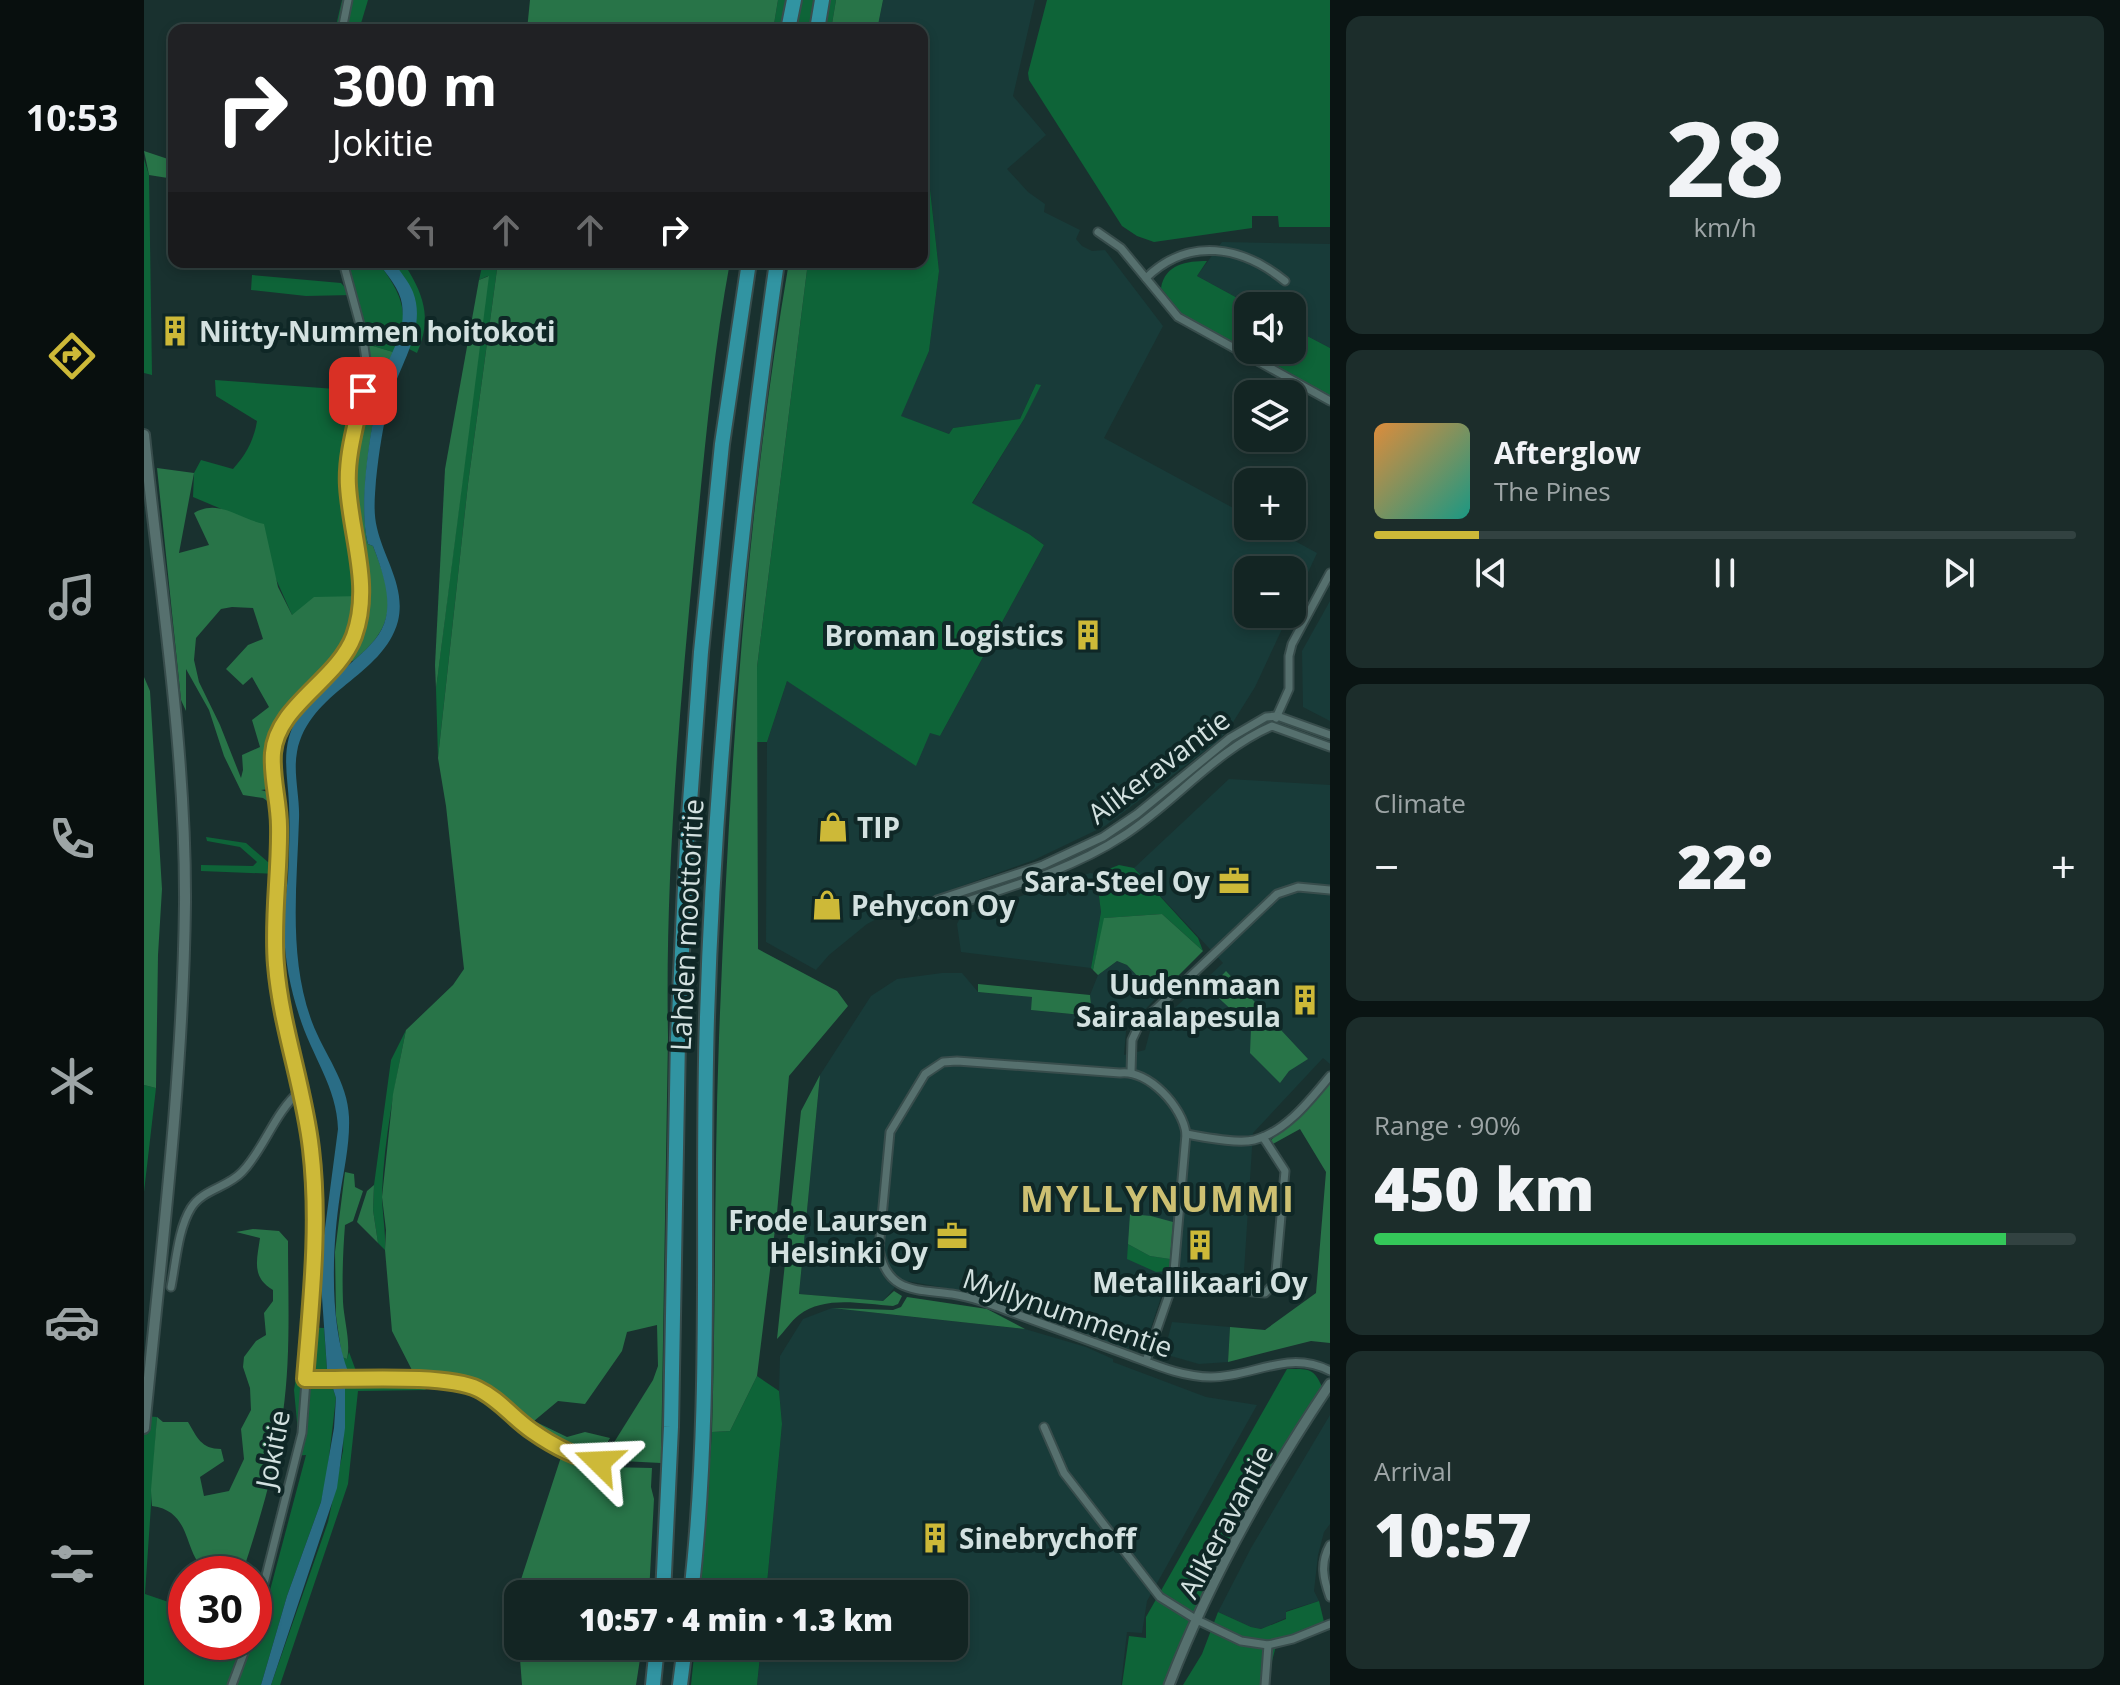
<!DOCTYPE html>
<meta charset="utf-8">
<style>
:root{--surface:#132523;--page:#1c2d2b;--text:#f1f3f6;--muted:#9da5a6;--line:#324241;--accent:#cdb938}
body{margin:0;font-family:"Open Sans",sans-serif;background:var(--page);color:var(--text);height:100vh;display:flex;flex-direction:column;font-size:30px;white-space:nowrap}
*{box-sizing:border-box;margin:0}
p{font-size:26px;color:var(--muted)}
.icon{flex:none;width:44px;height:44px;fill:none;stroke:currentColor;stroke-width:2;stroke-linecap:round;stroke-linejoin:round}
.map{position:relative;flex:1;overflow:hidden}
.panel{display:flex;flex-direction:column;gap:16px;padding:16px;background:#0a1413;width:790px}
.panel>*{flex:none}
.top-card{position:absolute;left:24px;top:24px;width:760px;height:244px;border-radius:16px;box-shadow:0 4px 12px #0003,0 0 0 2px var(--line);background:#202124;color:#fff;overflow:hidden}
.buttons{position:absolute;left:1090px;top:292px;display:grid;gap:16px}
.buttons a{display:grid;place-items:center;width:72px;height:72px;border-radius:16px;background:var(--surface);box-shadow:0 4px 12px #0003,0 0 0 2px var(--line);font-size:40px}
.speed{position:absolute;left:24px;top:1556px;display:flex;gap:16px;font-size:40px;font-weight:700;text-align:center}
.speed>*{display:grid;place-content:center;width:104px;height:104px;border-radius:50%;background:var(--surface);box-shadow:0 4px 12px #0003,0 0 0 2px var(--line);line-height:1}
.speed .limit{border:12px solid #d22;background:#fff;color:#111}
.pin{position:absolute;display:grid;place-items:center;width:68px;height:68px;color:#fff;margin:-34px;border-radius:16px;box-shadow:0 4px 12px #0006}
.me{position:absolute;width:88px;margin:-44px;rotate:291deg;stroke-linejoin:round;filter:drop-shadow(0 0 6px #0008)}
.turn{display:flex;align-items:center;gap:28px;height:168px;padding:0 32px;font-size:36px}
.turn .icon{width:104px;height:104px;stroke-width:2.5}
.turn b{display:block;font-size:56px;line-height:68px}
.lanes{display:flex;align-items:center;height:76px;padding:0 32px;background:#0003;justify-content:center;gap:40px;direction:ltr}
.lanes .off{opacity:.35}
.big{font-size:60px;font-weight:800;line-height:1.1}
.panel .tile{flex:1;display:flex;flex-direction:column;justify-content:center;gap:12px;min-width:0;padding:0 28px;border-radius:16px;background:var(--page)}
.panel .dial{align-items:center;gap:0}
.dial b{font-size:104px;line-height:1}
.song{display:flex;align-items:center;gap:24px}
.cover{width:96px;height:96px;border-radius:12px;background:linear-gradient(135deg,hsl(30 70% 55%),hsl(170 70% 35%))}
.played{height:8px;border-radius:4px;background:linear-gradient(90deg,var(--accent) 15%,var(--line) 15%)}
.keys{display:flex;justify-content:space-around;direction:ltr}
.heat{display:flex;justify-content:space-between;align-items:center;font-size:44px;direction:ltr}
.charge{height:12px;border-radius:6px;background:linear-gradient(90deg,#34c759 90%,var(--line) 0)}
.trip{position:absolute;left:360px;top:1580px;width:464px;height:80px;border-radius:16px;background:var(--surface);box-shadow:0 4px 12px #0003,0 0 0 2px var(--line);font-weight:800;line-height:80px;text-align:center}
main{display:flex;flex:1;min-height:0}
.tabs{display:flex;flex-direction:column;width:144px;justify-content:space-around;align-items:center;background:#080f0e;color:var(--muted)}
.tabs .icon{width:56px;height:56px}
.tabs .selected{color:var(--accent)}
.tabs b{font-size:36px;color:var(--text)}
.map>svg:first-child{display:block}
.built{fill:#183b39}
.green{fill:#0e6438}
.forest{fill:#287448;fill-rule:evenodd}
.water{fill:#2a6d86}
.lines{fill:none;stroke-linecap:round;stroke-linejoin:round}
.minor-casing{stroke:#384d4c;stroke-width:11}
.tertiary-casing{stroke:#384d4c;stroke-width:13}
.secondary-casing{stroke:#384d4c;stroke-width:14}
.motorway-casing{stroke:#384d4c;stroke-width:18}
.minor{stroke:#56706e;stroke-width:7}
.tertiary{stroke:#56706e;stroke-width:9}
.secondary{stroke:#56706e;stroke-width:10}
.motorway{stroke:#3194a2;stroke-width:14}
.route-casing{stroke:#857824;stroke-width:20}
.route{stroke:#cdb938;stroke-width:14}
.labels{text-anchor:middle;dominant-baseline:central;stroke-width:8;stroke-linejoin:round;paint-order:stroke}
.poi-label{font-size:28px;font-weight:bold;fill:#d3e1e0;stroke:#0f2726;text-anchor:start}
.street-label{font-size:28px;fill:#d3e1e0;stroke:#0f2726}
.district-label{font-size:36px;font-weight:bold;letter-spacing:2px;fill:#cdc072;stroke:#0f2726}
</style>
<main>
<nav class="tabs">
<b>10:53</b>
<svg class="icon selected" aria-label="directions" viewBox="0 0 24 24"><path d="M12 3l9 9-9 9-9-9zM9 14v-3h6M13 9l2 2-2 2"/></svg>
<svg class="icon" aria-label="music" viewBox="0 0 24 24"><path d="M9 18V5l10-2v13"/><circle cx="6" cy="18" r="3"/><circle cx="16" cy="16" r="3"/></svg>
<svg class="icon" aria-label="phone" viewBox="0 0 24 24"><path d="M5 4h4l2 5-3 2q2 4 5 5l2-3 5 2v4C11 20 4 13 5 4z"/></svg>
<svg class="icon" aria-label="climate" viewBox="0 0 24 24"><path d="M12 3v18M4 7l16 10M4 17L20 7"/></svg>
<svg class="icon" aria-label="car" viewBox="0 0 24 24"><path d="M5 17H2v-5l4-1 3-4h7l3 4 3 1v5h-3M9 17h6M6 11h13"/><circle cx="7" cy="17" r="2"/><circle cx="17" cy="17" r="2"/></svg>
<svg class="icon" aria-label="filters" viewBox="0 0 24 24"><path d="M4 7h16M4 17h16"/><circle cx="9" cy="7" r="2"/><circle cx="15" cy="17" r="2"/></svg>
</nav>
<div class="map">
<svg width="1186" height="1685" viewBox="0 0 1186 1685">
<rect width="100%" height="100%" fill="#19312f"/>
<!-- built -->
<g class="built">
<polygon points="739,0 891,0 869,96 902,135 863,169 884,192 901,204 900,212 936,230 932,239 938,246 948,251 961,250 1019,326 960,438 1104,516 1104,526 1123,526 1173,553 1148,607 1148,570 1104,570 1104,614 1145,614 1111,687 1086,727 1074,741 961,826 890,860 748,911 723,924 685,955 672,970 622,942 623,742 643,681 796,736 900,545 885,534 828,504 880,419 896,385 892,384 876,419 809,428 805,434 756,416 785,351 795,271 785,180 778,183 778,30 733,30"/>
<polygon points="1078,242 1186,244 1186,348 1148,328 1148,306 1108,306 1053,276"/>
<polygon points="1186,601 1186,721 1159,707 1158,651"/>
<polygon points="1085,779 1186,785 1186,1064 1179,1058 1109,1133 1099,1287 1023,1279 1001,1346 991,1345 984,1349 824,1292 757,1280 739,1301 655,1294 676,1075 727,996 753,979 798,973 818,973 834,992 889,997 887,1010 948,1016 946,995 954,975 973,961 983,965 1013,997 992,1019 983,1020 980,1055 1001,1050 1006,1031 1079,963 990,868"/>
<polygon points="946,873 952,874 957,912 947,968 817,952 813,924 817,916"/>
<polygon points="688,1308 881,1329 942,1347 969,1359 969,1362 1062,1397 1113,1405 1003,1601 998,1633 983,1632 977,1685 613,1685 617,1646 810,1646 810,1594 622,1594 638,1424 635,1391 636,1356 659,1319"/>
<polygon points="1028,1322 1086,1327 1084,1362 1055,1364 1020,1354"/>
<polygon points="1186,1415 1186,1524 1180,1532 1174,1555 1170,1591 1175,1601 1142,1611 1142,1618 1117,1629 1107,1627 1074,1612 1107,1548"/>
</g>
<!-- green -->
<g class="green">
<polygon points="198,0 224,0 215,30 191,30"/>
<polygon points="634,0 692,0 687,30 629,30"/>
<polygon points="903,0 1186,0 1186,227 1135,227 1134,216 1108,216 1108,228 1010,242 993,236 978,226 885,80 884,73"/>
<polygon points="0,159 5,175 8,375 0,373"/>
<polygon points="785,180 795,271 785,351 757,416 805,434 809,428 876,419 892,384 897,385 880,419 828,503 885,534 900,545 796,736 786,733 772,766 643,681 623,742 613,742 613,667 664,262 778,262 778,183"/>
<path d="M1063,261L1053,276L1108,306H1104V350H1148V328L1186,348V396L1037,314L1017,288C1021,264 1043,261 1063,261Z"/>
<path d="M199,262H234C257,293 269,315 249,352L219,343L208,295L162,296L107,290L108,275L197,283L207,294Z"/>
<path d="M249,262H259C279,293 289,317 273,353L265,349C279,308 268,298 249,262Z"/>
<polygon points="339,262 354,262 324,484 294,758 292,689 344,276 335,280"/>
<path d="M71,380L219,391L218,596L148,615L106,521L49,497L50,473L57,460L89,469C102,455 110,440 113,421L72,396Z"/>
<polygon points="62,837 102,843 124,862 134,863 134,874 57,871 57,865 109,866 113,862 96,847 63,841"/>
<polygon points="975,865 990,868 1054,938 1059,951 1018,914 961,918 949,970 947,968 957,912 952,874"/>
<path d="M262,1030C251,1084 240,1139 238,1194C238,1213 242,1231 241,1250L234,1243L229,1210L230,1185L247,1060Z"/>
<polygon points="0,1085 12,1088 0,1192"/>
<polygon points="984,1244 1006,1256 1026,1259 1027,1267 1023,1271 1012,1272 983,1259"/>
<polygon points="160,1327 180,1328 183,1369 192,1398 183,1474 177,1502 143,1596 117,1685 0,1685 0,1416 13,1417 1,1594 42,1608 42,1642 99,1642 98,1646 108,1647 116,1628 162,1455 149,1456 154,1433 150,1390"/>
<polygon points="205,1352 212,1371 240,1374 267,1370 282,1390 214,1391 204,1484 136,1685 127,1685 184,1522 199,1451 201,1386 205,1374 198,1357 203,1359"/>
<path d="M1143,1369C1163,1369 1170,1367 1178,1387C1117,1482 1072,1583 1026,1685H978L985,1636L1002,1638V1617Z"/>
<polygon points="613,1376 635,1391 638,1424 622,1594 556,1594 568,1432 586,1431"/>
<polygon points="1175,1601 1181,1626 1133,1642 1127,1665 1120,1663 1118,1685 1039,1685 1058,1654 1074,1612 1107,1627 1117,1629 1142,1619 1142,1612"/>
<polygon points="551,1646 617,1646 613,1685 547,1685"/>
</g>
<!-- forest -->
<g class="forest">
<polygon points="386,0 634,0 629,30 383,30"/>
<polygon points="692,0 739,0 733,30 687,30"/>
<polygon points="0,151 30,161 30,179 5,175"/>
<path d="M354,262H586C568,359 560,459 550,558C535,715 521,879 524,1037L517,1463L459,1460L509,1380L514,1366L513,1325L483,1332L478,1351L441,1404L414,1401L390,1421L423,1437L441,1432L466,1438L454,1459L410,1442L387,1427L351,1395L324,1381L271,1376L248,1331L241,1250L242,1230L238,1197L249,1094L262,1030L309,985L320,969L302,806L294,758L324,484Z"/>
<path d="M645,262H664L613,667L614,949L693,991L704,1006L645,1076L633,1213L613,1376L586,1431L568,1432C572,1301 570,1169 575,1038C585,779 601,518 645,262Z"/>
<polygon points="345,276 292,689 291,665 301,469 335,280"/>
<path d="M219,343L249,352C230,389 213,504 224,544L229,546C249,596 255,625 209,661L198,658L155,702L129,752L132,788L117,790L127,793L129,805L119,798L99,795L80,756L65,710L42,669V711L37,700L13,468L50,473L35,553L65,545L50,513C75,498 95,519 120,524L134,587L148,615L170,597L217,596L204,484L219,391ZM88,607L109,608L119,639L104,645L82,669L99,685L108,677L125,707L108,720L116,747L98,755L99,770L97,778L76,725L55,682L50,660L52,638L77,609Z"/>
<polygon points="0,677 6,691 18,889 14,955 12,1088 0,1085"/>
<polygon points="1018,914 1059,951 1013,997 983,965 973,961 954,975 949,970 960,918"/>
<polygon points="1082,971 1164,1059 1145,1071 1136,1083 1106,1053 1107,1028 1065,989"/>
<polygon points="834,984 946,995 948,1016 887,1010 888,997 834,992"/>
<path d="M676,1075L655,1294L739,1301L750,1291L758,1296L754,1304L749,1306C718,1304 681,1295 655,1315C647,1321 640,1332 633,1339L657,1111Z"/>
<polygon points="1186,1083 1186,1343 1167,1341 1084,1362 1086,1327 1121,1330 1172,1293 1182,1172 1156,1129 1127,1145 1127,1140 1162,1109"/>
<path d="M201,1172L210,1174L211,1187L219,1191L209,1221L201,1225C199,1251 198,1276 199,1302C200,1320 207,1343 203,1359L198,1357L192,1316L191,1252Z"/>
<polygon points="230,1185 229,1210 234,1243 213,1222 223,1191"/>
<polygon points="986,1214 1007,1216 1029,1222 1026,1259 1006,1256 984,1244"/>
<path d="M109,1229L135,1231L144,1241C144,1298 147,1356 139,1413C132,1467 115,1522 98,1574C90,1574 81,1575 73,1574C35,1567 55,1512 8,1506L7,1490L13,1417L19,1422H44C53,1437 57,1449 77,1449L80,1461L56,1477L60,1496L85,1491L100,1459L97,1429L107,1410L106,1388L99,1367L100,1357L112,1341L122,1335L120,1313L129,1301V1290C107,1277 113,1260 116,1238L92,1232Z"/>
<polygon points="763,1297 843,1309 881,1329 688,1308 749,1310 757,1307"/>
<polygon points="417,1457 464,1467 508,1468 507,1487 510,1499 505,1594 374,1594 374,1642 369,1604"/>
<polygon points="375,1646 498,1646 492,1685 378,1685"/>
</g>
<!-- water -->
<path class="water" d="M234,262H249C256,271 265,282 269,292C283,328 256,364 247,396C239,423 235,452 232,480C231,495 229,512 233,528C240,559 262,587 254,621C239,677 165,690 153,752C149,773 156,797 155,819C153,886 144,957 168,1022C180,1054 204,1082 205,1117C206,1144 200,1169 196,1195C188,1248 185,1325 205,1374L201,1386V1428L193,1488L127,1685H117L143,1596L177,1502L190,1428L192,1398L183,1369L177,1283L178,1251L194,1129C193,1087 167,1055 155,1015C146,988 141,960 140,932C139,914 142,895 144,877C145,853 146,828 145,804C144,781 139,759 145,737C150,720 159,710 171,697C226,638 266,640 229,546L224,544C213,504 228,414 240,374C248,347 262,335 258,304C256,289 243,275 234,262Z"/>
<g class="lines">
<!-- minor casing -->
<g class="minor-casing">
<g id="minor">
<polyline points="198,30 204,0"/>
<polyline points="954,232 977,248 1034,317 1186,401"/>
<path d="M1002,278C1045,236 1098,246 1141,281"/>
<polyline points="1132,718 1145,689 1145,656 1148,644 1186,573"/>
<path d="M781,911L796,910C858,889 924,872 979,836C1030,803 1072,750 1128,726L1186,747"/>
<polyline points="773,914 793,900 899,865 959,837 993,814 1086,738 1122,717 1133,716 1186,735"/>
<polyline points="987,1072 988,1040 995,1025 1133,894 1154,887 1186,890"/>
<path d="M1042,1134C1060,1137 1093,1144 1110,1140C1142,1132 1167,1099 1186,1076"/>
<polyline points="1028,1285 1121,1293 1131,1283 1141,1171 1119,1137"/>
<path d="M27,1287C32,1262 34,1229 47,1208C59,1189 83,1188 98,1172C121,1148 130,1113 156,1091"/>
<path d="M1002,1361L1029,1283L1042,1134C1039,1107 1004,1069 976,1073L813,1061L799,1062L781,1074L746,1132L735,1249C743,1294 773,1289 808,1294C828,1297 846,1304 864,1311C902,1325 941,1339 979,1353C1007,1363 1036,1377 1067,1377C1110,1377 1144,1349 1186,1371"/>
<path d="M161,1379C203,1380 301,1373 334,1389C355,1399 369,1418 388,1431C407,1445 432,1458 455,1462"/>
<polyline points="900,1427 920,1473 1016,1597 1053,1620 1097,1641 1124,1645 1149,1639 1186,1624"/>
<path d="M1186,1545C1176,1563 1179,1578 1186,1597"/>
<polyline points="110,1623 158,1433 169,1289 170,1196 167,1148 132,964 131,929 135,822 129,752 137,729 155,702 193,667 209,639 216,615 218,596 217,573 204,484 222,360 218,332 199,262"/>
<polyline points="88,1685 104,1642"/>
<polyline points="1121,1685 1124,1645"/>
</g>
</g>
<!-- tertiary casing -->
<g class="tertiary-casing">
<path id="tertiary" d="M1025,1685C1066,1578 1123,1478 1186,1384"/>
</g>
<!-- secondary casing -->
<g class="secondary-casing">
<path id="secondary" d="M0,435C16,591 42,747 41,904C39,1079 17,1254 0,1428"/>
</g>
<!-- motorway casing -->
<g class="motorway-casing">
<g id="motorway">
<polyline points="644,30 650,0"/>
<polyline points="673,30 678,0"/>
<polyline points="519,1594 527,1427 534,1038 543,844 557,652 578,444 605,262"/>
<path d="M547,1594C569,1405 557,1208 563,1017C571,764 597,513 633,262"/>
<polyline points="509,1685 513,1646"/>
<polyline points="536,1685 541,1646"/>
</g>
</g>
<!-- minor -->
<use href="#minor" class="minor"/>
<!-- tertiary -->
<use href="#tertiary" class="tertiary"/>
<!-- secondary -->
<use href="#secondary" class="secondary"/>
<!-- motorway -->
<use href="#motorway" class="motorway"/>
</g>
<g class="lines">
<!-- route casing -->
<g class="route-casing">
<path id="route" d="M219,391C213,421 202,455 204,486C207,537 228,586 210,636C193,681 133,705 129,753C127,777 135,802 135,826C136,872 128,918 132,965C137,1027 160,1087 167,1149C176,1225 167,1303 161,1379C203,1380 301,1373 334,1389C355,1399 369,1418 388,1431C408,1445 432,1458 455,1462"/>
</g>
<!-- route -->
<use href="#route" class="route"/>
</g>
<!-- icons -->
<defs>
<g id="building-bare" transform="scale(2.4)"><path d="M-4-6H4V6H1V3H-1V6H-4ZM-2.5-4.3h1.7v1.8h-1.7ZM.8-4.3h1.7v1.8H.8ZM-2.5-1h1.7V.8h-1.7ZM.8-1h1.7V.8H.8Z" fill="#cdb938" stroke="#0f2726" stroke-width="2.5" paint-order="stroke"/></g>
<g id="shop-bare" transform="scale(2.4)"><path d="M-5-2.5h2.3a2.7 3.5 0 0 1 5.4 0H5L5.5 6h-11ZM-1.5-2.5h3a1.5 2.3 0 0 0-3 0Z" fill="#cdb938" stroke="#0f2726" stroke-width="2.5" paint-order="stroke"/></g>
<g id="office-bare" transform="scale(2.4)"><path d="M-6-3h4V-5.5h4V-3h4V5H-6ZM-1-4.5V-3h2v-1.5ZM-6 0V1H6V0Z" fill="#cdb938" stroke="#0f2726" stroke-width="2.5" paint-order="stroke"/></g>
</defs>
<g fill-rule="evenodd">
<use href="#building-bare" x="31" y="331"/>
<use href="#building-bare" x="944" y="635"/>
<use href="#shop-bare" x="689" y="827"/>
<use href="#office-bare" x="1090" y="881"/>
<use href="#shop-bare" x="683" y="905"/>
<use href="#building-bare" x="1161" y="1000"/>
<use href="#office-bare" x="808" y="1236"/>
<use href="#building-bare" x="1056" y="1245"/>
<use href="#building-bare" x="791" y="1538"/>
</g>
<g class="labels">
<!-- poi labels -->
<g class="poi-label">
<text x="55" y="331">Niitty-Nummen hoitokoti</text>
<text x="920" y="635" text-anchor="end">Broman Logistics</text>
<text x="713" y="827">TIP</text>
<text x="1066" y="881" text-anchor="end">Sara-Steel Oy</text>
<text x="707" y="905">Pehycon Oy</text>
<text x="1137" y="984" text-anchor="end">Uudenmaan<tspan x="1137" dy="32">Sairaalapesula</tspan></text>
<text x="784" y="1220" text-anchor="end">Frode Laursen<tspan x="784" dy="32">Helsinki Oy</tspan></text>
<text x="1056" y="1282" text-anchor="middle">Metallikaari Oy</text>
<text x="815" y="1538">Sinebrychoff</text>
</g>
<!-- street labels -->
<g class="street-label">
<text transform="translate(1014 766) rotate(-37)">Alikeravantie</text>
<text transform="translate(542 925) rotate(-87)">Lahden moottoritie</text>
<text transform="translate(924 1312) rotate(19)">Myllynummentie</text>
<text transform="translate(128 1449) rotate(-79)">Jokitie</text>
<text transform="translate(1081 1521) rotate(-62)">Alikeravantie</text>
</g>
<!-- district labels -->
<g class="district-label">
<text x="1014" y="1198">MYLLYNUMMI</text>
</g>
</g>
</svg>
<div class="buttons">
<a><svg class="icon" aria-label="sound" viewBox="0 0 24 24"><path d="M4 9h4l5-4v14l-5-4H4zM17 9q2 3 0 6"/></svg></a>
<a><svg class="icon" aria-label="layers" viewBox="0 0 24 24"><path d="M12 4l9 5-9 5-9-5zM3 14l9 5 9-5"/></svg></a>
<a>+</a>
<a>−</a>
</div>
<div class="speed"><div class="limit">30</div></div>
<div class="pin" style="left:219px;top:391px;background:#d93025"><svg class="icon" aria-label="arrive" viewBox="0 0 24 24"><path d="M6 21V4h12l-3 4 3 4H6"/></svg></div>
<svg class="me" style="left:455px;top:1462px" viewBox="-20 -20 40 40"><path d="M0-17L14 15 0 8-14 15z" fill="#cdb938" stroke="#fff" stroke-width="4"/></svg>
<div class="trip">10:57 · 4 min · 1.3 km</div>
<div class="top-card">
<div class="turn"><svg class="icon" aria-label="right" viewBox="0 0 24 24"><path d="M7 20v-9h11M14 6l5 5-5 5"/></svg><div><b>300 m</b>Jokitie</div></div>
<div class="lanes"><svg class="icon off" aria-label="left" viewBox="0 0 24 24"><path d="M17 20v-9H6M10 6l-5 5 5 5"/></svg><svg class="icon off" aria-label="ahead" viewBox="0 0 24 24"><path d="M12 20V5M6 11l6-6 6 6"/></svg><svg class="icon off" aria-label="ahead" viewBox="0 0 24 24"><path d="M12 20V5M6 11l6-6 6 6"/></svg><svg class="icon" aria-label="right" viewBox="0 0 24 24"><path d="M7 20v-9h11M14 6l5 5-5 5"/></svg></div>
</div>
</div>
<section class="panel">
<div class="tile dial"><b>28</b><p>km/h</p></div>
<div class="tile">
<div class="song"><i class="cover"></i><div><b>Afterglow</b><p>The Pines</p></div></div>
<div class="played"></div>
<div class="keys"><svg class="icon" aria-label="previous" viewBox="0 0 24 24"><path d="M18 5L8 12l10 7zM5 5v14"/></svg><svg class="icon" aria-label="pause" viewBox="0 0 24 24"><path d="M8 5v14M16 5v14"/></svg><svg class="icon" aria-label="next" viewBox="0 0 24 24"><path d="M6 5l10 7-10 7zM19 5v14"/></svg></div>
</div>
<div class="tile"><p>Climate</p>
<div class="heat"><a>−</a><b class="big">22°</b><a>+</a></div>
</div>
<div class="tile"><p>Range · 90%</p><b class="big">450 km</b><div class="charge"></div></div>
<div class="tile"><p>Arrival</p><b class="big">10:57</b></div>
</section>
</main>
